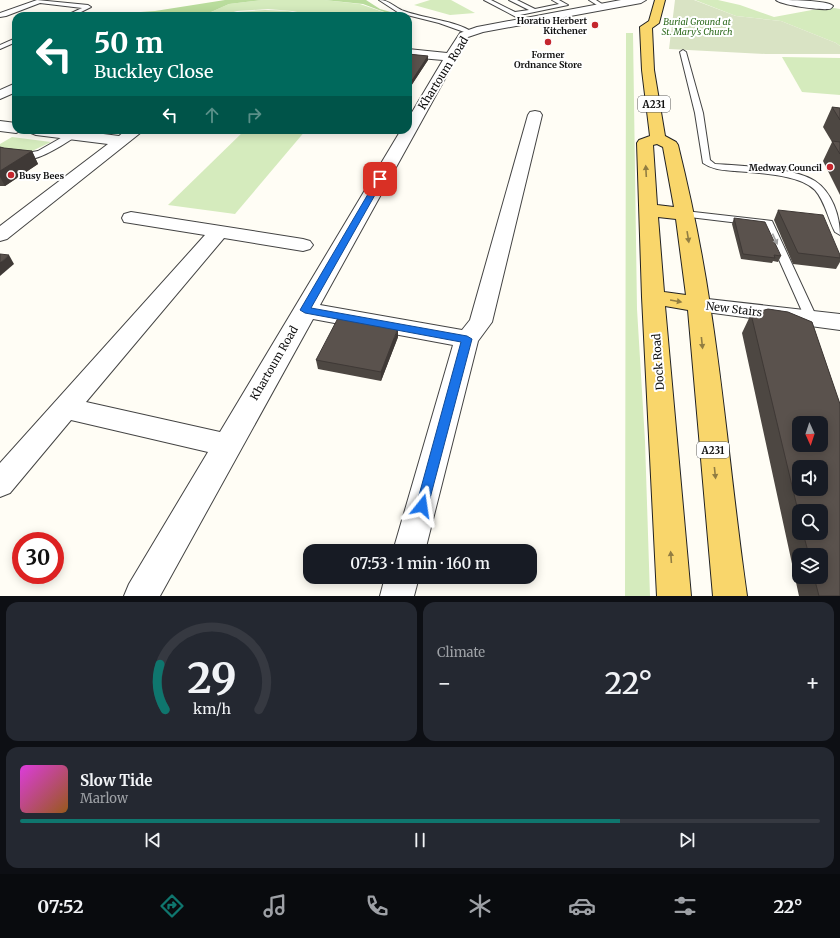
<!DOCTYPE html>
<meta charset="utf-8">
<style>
:root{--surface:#171b24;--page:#242831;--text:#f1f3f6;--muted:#9ea1a6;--line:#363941;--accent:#0f766e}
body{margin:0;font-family:Merriweather,serif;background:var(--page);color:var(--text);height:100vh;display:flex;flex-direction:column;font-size:15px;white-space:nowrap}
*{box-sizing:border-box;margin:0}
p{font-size:13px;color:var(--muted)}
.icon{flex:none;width:22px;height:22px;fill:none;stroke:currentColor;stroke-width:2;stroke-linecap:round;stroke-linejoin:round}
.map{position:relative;height:596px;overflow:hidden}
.drawer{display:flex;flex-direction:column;gap:6px;padding:6px;background:#0d0f14;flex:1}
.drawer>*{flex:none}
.banner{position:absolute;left:12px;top:12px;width:400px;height:122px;border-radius:12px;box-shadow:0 2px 10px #0003;background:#00695c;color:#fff;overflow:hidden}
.needle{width:26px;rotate:177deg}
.fabs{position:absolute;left:792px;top:416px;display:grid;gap:8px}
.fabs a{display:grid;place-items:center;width:36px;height:36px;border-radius:8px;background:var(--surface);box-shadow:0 2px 10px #0003;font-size:20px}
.speed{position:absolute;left:12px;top:532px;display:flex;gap:8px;font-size:20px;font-weight:700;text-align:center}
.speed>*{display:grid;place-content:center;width:52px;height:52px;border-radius:50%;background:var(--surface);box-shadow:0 2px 10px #0003;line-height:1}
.speed .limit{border:6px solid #d22;background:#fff;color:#111}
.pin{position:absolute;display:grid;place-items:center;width:34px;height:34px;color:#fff;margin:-17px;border-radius:8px;box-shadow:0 2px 6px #0006}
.me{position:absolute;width:44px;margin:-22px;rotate:15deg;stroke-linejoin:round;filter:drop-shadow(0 0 3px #0008)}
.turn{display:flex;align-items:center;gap:14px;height:84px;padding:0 16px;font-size:18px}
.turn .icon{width:52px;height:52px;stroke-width:2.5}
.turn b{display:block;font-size:28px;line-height:34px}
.lanes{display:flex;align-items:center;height:38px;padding:0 16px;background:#0003;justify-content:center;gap:20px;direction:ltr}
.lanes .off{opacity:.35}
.big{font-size:30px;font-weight:600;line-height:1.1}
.drawer .tile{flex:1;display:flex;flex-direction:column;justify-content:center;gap:6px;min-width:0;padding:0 14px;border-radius:12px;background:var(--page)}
.drawer .dial{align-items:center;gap:0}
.dial svg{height:104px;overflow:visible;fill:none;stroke:var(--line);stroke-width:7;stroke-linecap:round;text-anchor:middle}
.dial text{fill:var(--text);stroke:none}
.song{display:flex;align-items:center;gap:12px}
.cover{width:48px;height:48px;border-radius:6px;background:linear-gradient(135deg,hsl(300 70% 55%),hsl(30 70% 35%))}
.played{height:4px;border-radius:2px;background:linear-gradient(90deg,var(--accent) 75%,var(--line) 75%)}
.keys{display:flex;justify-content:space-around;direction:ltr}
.heat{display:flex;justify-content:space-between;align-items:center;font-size:22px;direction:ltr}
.drawer .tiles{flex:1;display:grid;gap:6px;grid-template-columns:1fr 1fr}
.tile:last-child{grid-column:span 2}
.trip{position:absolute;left:303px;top:544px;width:234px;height:40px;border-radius:12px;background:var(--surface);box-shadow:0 2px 10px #0003;font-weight:600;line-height:40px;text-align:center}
.menu{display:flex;height:64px;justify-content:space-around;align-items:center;background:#090b0e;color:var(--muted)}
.menu .icon{width:28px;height:28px}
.menu .on{color:var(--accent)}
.menu b{font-size:18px;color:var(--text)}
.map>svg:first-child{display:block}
.green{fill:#d5ebbd}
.forest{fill:#b9dc9c}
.cemetery{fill:#d9e3c4}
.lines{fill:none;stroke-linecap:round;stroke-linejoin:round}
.lane-casing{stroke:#444;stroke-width:2}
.street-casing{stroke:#444;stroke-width:2}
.primary-casing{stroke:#222;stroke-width:2}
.lane{fill:#fff;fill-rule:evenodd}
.street{fill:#fff;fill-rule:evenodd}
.primary{fill:#f9d66b;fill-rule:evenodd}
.wall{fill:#4d4742;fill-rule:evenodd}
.shaded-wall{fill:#3f3936}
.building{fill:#5a524d;stroke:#3f3936;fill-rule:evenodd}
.oneway{fill:#917d42}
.oneway2{fill:#a0a0a0}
.route{fill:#1a73e8;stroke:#114b97}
.poi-dot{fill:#c4262e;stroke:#fff;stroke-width:1.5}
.labels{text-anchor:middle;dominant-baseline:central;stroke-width:4;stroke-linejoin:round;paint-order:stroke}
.far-poi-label{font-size:9px;font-weight:bold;fill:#111;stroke:#fff;text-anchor:end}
.far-park-label{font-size:9px;font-style:italic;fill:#2f6b1f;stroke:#fff}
.shield{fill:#fff;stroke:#585858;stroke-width:1}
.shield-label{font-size:10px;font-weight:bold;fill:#111}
.street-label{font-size:11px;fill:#111;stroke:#fff}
</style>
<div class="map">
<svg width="840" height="596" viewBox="0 0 840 596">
<rect width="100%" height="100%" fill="#fffdf5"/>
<!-- green -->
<g class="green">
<polygon points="263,0 324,0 360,4 395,16 386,16 383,14 372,16 318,16 292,11 268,9 237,11 220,16 191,16 211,12 229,4"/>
<polygon points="430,0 451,0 475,13 450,15 414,5"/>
<polygon points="695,0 718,0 740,5 774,17 828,7 840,9 840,46 836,43 781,21 736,16"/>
<polygon points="265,10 288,11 313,16 224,16 238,12"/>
<polygon points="626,33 633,33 637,309 645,441 650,596 625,596"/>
<polygon points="782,57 840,58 840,95 802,92"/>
<polygon points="245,130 306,130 235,214 168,205"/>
<polygon points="12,137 51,142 30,152 0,153 0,144"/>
</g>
<!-- forest -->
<g class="forest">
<polygon points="225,0 263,0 229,4 211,12 191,16 78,16 83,14 112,14 155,11"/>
<polygon points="324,0 366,0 380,9 405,16 395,16 363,4"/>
</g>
<!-- cemetery -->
<polygon class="cemetery" points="675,0 694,0 736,16 781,21 836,43 840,46 840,54 766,54 669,49"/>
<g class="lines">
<!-- lane casing -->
<g class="lane-casing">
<g id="lane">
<polygon points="37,0 88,5 91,7 73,16 65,16 82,8 40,3 6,16 0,17 0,13"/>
<path d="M379,0C390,0 395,8 404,11C422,18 457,21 472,32L467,33L439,23L399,13Z"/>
<polygon points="484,0 491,0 515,12 529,10 509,0 517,0 535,9 559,4 552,0 559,0 568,5 520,15 523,17 520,19"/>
<polygon points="589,0 596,0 605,6 600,7"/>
<polygon points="16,38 16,42 0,49 0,45"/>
<path d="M683,50L686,52L703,113L710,160L715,164C742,166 793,167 815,181C832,192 840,216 840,235L835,232C828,219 825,201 815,190C799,174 757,173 735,171C723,170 713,170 703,163L695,113L680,52Z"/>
<path d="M73,131L77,134L76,136C65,144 27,169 15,157L16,155L38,151Z"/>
<polygon points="685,211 772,221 817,318 815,321 811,322 807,321 805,318 764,226 681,216 680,214 681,212"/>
</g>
</g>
<!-- street casing -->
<g class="street-casing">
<g id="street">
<polygon points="621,0 646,0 641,3 483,32 468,37 320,305 462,330 470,320 528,115 530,112 535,111 540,112 542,115 492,322 478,341 425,551 393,551 453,345 313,319 160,596 124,596 129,584 208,452 71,420 10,493 0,497 0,463 205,235 124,222 122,218 124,214 131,212 303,239 310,241 313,245 310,249 303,251 224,238 86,402 220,432 401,130 408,130 408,119 443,60 408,57 408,49 447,53 460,33 477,27"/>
<path d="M776,0C786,0 828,0 833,6C831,8 832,9 828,9C819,10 781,5 776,0Z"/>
<polygon points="16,83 16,92 0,99 0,90"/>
<polygon points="0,121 16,123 16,130 22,130 16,133 0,131"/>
<polygon points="28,130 72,130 119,136 126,130 144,130 7,239 0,241 0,226 108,144 36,135 31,133"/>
<polygon points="699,298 840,314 840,330 691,310 688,305 691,300"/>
<polygon points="385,577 419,577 414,596 380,596"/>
</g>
</g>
<!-- primary casing -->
<g class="primary-casing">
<path id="primary" d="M655,0H665L659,23L652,28L654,70L665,136L676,142L678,145C691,198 702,251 710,305C725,401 733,499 747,596H713L688,310L665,306L691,596H657L642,297L637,143L639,140L650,136L642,70L640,27L649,21ZM657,144L663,147L674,207L657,205L653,145ZM658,217L676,219L686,295L664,292Z"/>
</g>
<!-- lane -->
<use href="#lane" class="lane"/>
<!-- street -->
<use href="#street" class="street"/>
<!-- primary -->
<use href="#primary" class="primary"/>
</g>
<!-- wall -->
<g class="wall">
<polygon points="408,54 428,56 428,60 411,86 408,86"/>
<polygon points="832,107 840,108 840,195 823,161 832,142 823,127"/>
<polygon points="0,147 4,148 32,151 38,164 5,186 0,186"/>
<polygon points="778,210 840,255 840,262 836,269 793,264 774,220"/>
<polygon points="734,218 781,256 778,262 773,261 772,263 741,259 732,224"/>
<path d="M768,309L788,312L812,322L840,404V596H799L742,333L751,314ZM799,423H821V445H799ZM799,467H821V489H799ZM799,511H821V533H799ZM799,555H821V577H799Z"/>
<polygon points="398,337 381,381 318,369 316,360"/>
</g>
<!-- shaded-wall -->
<g class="shaded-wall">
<polygon points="428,56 428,60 411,86 411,82"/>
<polygon points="32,151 38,164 5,186 0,177 0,171"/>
<polygon points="9,255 14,264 0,276 0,263"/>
<polygon points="398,328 398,337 381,381 381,372"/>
</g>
<!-- building -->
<g class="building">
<polygon points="408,54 428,56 411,82 408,81"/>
<polygon points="832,107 840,108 840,120"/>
<polygon points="832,141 840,142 840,154"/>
<polygon points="0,147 4,148 32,151 0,171"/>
<polygon points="778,210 823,215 840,255 840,258 798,253"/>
<polygon points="734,218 765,222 781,256 774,255 775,258 743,254"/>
<polygon points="0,254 9,255 0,263"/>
<path d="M768,309L788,312L812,322L840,404V596H819L814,577H821V555H809L803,533H821V511H799V515L751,314ZM799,423H821V445H799ZM799,467H821V489H799Z"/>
<polygon points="338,318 398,328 381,372 316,360"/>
</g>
<!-- one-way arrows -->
<defs><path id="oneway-solid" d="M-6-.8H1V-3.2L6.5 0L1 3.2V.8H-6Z"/></defs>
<g class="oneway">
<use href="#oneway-solid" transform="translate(646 171) rotate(-93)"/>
<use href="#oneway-solid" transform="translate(688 237) rotate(81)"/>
<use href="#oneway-solid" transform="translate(676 301) rotate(10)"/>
<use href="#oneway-solid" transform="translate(702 343) rotate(84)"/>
<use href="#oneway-solid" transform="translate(715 473) rotate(84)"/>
<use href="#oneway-solid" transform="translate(671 557) rotate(-94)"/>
</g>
<use class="oneway2" href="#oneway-solid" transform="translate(775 239) rotate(65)"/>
<!-- route -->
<polygon class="route" points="378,177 380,177 384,179 311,308 467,336 472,339 428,506 426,510 422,511 417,510 416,506 461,342 305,313 300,310"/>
<!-- markers -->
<g class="poi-dot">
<circle cx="595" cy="25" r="4"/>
<circle cx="548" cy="42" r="4"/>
<circle cx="830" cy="167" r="4"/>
<circle cx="11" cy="175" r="4"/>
</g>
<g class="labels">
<!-- far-poi labels -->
<g class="far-poi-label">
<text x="587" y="20">Horatio Herbert<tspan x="587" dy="10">Kitchener</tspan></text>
<text x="548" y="54" text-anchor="middle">Former<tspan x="548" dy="10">Ordnance Store</tspan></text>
<text x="822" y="167">Medway Council</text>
<text x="19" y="175" text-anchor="start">Busy Bees</text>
</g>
<!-- far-park labels -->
<g class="far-park-label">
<text x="697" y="21">Burial Ground at<tspan x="697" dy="10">St. Mary’s Church</tspan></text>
</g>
<!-- shield labels -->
<g class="shield">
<rect x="638" y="96" width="32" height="16" rx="3"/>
<rect x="697" y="442" width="32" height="16" rx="3"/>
</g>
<g class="shield-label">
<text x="654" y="104">A231</text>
<text x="713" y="450">A231</text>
</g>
<!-- street labels -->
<g class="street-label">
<text transform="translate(443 73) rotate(-58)">Khartoum Road</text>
<text transform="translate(734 309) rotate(7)">New Stairs</text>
<text transform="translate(658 362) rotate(-94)">Dock Road</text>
<text transform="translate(274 363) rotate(-60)">Khartoum Road</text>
</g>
</g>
</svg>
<div class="fabs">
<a><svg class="needle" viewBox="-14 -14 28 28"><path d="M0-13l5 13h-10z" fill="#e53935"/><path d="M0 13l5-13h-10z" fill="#9ea1a6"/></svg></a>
<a><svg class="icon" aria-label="sound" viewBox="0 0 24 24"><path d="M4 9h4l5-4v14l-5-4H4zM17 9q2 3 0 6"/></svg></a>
<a><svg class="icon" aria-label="search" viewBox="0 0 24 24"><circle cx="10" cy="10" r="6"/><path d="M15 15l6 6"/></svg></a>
<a><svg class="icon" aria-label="layers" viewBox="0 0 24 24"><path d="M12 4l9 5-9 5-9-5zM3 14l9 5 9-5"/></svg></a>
</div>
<div class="speed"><div class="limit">30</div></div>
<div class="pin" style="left:380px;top:179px;background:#d93025"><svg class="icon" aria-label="arrive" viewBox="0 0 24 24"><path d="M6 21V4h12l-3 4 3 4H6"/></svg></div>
<svg class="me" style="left:422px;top:506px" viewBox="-20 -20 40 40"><path d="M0-17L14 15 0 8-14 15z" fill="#1a73e8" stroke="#fff" stroke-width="4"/></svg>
<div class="trip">07:53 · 1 min · 160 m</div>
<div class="banner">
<div class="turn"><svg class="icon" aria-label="left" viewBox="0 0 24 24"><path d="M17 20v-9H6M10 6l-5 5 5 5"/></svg><div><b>50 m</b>Buckley Close</div></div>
<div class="lanes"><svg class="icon" aria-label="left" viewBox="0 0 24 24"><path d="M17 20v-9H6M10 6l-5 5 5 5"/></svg><svg class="icon off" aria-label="ahead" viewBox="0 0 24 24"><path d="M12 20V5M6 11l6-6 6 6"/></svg><svg class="icon off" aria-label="right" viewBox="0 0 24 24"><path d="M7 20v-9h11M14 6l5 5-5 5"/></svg></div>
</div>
</div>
<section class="drawer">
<div class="tiles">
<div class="tile dial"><svg viewBox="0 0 100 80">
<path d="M14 69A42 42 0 1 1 86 69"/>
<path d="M14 69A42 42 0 0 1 10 34" stroke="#0f766e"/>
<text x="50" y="56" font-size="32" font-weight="700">29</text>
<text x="50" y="72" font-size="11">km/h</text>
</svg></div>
<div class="tile"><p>Climate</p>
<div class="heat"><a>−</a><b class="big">22°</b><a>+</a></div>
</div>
<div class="tile">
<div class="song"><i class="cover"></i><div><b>Slow Tide</b><p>Marlow</p></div></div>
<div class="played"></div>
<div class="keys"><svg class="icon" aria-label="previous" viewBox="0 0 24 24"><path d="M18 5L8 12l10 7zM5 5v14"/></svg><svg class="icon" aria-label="pause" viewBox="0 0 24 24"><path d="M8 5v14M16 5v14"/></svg><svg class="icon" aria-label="next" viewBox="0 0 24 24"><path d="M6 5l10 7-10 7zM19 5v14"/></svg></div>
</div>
</div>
</section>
<nav class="menu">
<b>07:52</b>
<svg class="icon on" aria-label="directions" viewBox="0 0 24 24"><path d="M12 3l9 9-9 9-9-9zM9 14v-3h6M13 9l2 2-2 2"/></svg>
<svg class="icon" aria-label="music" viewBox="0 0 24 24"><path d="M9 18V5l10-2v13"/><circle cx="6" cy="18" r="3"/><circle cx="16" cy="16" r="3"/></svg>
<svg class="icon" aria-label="phone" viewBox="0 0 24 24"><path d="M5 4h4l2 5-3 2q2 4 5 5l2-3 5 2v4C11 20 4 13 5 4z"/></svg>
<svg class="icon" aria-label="climate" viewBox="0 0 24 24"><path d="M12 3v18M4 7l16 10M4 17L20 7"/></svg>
<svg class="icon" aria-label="car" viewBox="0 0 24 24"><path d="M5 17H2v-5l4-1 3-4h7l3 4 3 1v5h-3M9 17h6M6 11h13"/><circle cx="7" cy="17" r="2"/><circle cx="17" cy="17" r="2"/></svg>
<svg class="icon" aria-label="filters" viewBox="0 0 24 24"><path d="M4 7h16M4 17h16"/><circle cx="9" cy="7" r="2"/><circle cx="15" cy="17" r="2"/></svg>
<b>22°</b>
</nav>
